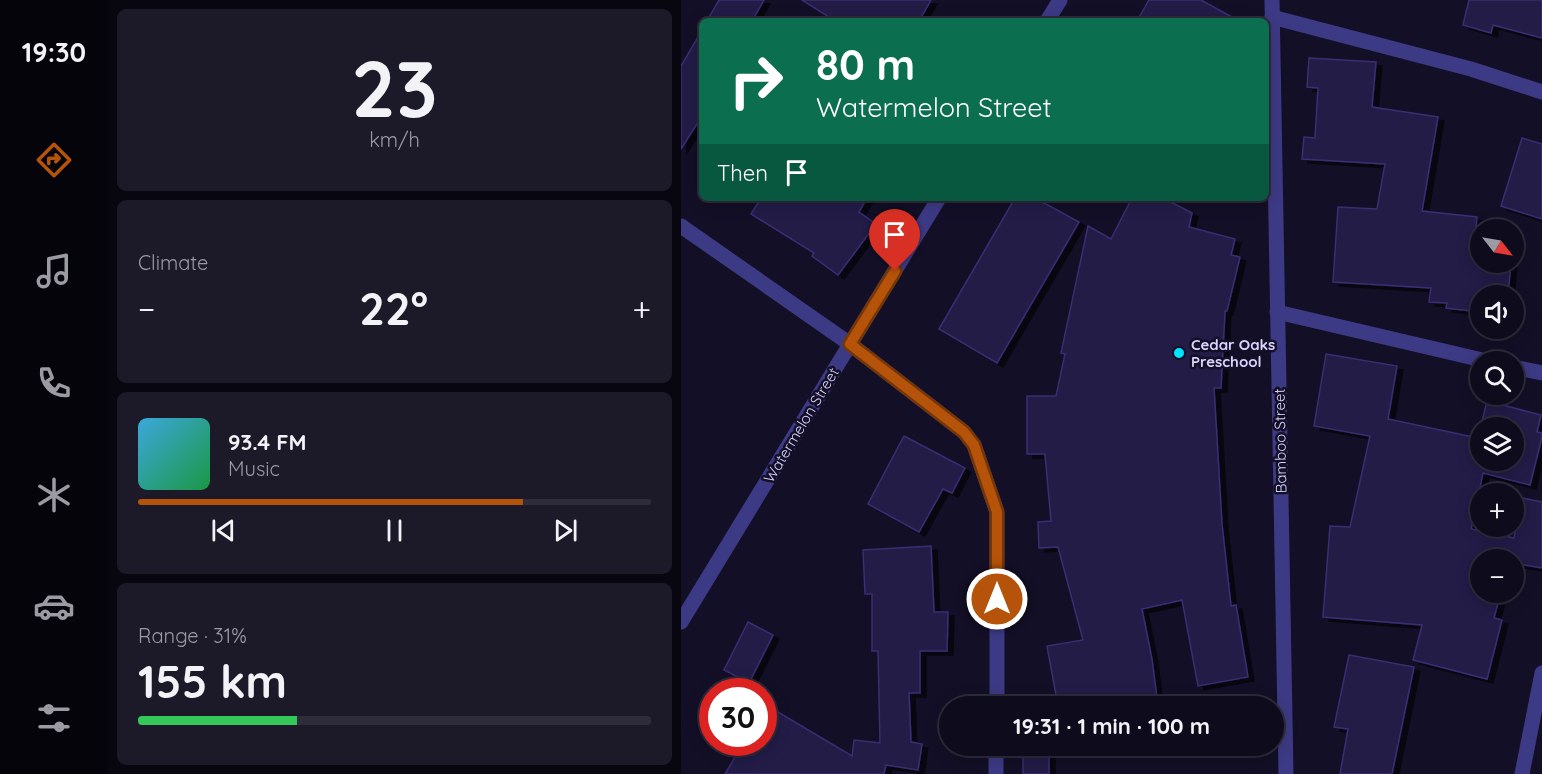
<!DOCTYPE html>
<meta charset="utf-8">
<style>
:root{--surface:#0e0b1c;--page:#1c1929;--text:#f1f3f6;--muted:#9b9ba3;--line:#2e2b3b;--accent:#b45309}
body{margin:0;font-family:Quicksand,sans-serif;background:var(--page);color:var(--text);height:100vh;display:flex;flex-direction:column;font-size:22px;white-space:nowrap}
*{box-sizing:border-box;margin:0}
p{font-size:20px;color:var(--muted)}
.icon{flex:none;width:33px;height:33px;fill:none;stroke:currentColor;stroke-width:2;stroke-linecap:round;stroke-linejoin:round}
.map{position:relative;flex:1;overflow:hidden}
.panel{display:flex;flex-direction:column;gap:9px;padding:9px;background:#08060f;width:573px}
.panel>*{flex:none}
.hud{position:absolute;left:18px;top:18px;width:570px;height:183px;border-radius:9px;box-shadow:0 3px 15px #0003,0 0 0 2px var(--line);background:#0b6e4f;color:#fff;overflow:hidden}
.needle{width:39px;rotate:121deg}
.buttons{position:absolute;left:789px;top:219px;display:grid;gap:12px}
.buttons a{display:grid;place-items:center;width:54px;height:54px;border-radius:50%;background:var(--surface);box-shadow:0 3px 15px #0003,0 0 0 2px var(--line);font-size:30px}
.speed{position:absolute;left:18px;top:678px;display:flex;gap:12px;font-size:30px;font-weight:700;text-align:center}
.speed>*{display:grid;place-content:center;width:78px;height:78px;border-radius:50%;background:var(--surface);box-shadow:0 3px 15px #0003,0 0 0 2px var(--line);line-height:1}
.speed .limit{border:9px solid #d22;background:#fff;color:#111}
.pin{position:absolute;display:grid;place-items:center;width:51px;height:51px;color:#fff;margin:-62px -26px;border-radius:50% 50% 50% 0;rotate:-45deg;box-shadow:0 0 6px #0007}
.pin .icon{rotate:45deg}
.me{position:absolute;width:66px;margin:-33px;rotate:0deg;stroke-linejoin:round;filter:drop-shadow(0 0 4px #0008)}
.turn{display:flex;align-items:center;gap:21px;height:126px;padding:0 18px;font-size:27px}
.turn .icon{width:78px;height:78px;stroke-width:2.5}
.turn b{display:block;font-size:42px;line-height:51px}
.then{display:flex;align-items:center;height:57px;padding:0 18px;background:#0003;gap:12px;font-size:22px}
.big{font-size:45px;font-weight:800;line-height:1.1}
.panel .widget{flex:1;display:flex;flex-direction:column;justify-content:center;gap:9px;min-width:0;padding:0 21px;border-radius:9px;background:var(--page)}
.panel .dial{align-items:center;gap:0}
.dial b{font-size:78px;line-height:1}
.song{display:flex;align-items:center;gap:18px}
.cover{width:72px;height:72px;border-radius:9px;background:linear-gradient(135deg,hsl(200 70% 55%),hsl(140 70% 35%))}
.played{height:6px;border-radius:3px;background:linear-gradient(90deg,var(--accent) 75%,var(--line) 75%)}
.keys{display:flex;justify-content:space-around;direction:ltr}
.heat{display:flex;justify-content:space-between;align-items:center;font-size:33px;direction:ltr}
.charge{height:9px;border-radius:4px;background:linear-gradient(90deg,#34c759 31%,var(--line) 0)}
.trip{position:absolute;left:258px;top:696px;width:345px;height:60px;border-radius:30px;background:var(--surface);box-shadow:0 3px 15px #0003,0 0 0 2px var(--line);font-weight:800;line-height:60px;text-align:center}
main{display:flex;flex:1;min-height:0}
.tab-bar{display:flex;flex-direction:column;width:108px;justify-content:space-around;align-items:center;background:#06040b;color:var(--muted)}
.tab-bar .icon{width:42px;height:42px}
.tab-bar .on{color:var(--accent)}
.tab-bar b{font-size:27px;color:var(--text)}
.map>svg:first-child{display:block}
.building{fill:#241b47;stroke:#3b2d73;stroke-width:1.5;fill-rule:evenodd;filter:url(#shadow)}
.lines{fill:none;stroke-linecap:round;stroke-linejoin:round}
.street{stroke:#3d3a85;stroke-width:15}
.route-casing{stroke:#753606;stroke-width:15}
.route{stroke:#b45309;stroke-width:10}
.poi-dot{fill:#00e5ff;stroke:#130f26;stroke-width:2}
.labels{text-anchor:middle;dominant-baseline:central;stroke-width:5;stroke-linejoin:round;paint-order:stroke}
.poi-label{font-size:15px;font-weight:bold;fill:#d9d4ff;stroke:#130f26;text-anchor:start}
.street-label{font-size:15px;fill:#d9d4ff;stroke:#130f26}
</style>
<main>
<nav class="tab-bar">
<b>19:30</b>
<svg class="icon on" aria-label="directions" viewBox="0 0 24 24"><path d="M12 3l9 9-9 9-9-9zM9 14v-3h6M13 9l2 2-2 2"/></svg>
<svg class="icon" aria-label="music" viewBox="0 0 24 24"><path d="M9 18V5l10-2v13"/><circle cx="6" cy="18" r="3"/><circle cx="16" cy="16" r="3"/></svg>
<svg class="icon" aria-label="phone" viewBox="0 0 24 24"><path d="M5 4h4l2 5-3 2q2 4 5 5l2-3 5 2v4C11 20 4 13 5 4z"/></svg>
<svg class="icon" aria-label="climate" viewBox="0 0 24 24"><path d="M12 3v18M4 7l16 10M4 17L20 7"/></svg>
<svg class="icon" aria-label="car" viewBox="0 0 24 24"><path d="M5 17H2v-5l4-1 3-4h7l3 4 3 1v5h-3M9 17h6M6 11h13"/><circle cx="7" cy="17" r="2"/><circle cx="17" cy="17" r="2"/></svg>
<svg class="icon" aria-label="filters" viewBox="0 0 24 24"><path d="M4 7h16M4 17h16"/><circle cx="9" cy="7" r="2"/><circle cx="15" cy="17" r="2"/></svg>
</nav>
<section class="panel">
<div class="widget dial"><b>23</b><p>km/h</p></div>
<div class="widget"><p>Climate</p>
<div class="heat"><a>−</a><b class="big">22°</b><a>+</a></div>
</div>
<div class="widget">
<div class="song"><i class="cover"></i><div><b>93.4 FM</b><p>Music</p></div></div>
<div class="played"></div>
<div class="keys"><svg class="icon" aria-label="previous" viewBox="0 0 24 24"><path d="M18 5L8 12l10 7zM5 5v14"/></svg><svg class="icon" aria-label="pause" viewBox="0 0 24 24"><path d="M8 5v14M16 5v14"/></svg><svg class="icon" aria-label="next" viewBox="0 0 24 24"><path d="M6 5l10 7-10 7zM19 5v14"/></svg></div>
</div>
<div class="widget"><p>Range · 31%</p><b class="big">155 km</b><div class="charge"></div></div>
</section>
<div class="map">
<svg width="861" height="774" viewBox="0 0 861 774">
<defs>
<filter id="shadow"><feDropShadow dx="6" dy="4" stdDeviation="0" flood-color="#0009"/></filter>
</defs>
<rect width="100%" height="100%" fill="#130f26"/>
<!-- building -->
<g class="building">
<polygon points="38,0 83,0 71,21 26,21"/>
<polygon points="121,0 250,0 238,21 154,21"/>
<polygon points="468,0 520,0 558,21 456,21"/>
<polygon points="788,0 861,0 861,38 812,25 810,33 782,25"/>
<polygon points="21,30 21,116 0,149 0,66"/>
<polygon points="628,58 695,62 691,107 757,117 741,211 796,217 793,247 800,247 800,262 830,262 827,296 800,296 799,312 765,308 766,303 748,302 750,288 652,282 657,207 696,209 704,164 621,159 623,137 634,138 637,88 626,87"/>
<polygon points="841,138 861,144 861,219 820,206"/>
<polygon points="80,198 186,198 178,212 195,224 157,275 131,256 133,253 70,214"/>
<polygon points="334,198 354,198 398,222 316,363 258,329"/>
<polygon points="451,198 482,198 511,213 508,227 554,239 550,255 559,257 546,311 544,311 540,388 533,388 541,524 550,606 555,605 567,677 517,686 501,600 461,609 471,659 477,706 377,706 366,646 402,640 377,547 358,548 357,522 370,521 364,454 346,454 346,396 375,396 384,354 380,353 407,226 430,239"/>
<path d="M645,354L716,366L707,419L797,438L806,401L860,415L856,432L861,433V437L849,485L802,473L790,529L833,538L841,498L861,502V568L832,563V560H800V592H820L813,618L821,620L806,679L732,660L741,625L642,617L649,526L669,527L689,436L633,426ZM800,428H832V460H800Z"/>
<polygon points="223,436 284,468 271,493 262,489 238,532 187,504"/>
<polygon points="250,546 253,612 267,612 266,651 239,651 239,693 228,693 230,742 241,744 237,770 205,765 203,774 44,774 63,742 82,742 82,724 92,709 171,756 173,740 199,743 197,651 191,651 191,594 184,594 182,550"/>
<polygon points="67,622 92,635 68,683 43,670"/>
<polygon points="668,655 733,667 711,774 659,774 667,729 653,727"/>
<polygon points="368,747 368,774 342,774 342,748"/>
</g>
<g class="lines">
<!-- street -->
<g class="street">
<polyline points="591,0 605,774"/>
<polyline points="591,17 790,69 861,92"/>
<polyline points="366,21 379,0"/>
<polyline points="0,226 169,344 283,432 293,445 316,512 316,706"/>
<polyline points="596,312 810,362"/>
<polyline points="832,367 861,373"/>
<polyline points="0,622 258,198"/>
<polyline points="315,774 315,746"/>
<polyline points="841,774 861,673"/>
</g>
</g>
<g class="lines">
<!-- route casing -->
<g class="route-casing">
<polyline id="route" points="214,271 169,344 283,432 293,445 316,512 316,599"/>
</g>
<!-- route -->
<use href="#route" class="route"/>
</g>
<!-- markers -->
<circle class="poi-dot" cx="498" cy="353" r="6"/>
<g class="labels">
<!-- poi labels -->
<g class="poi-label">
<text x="510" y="344">Cedar Oaks<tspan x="510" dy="17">Preschool</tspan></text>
</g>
<!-- street labels -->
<g class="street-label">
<text transform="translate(120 425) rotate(-59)">Watermelon Street</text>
<text transform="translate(599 441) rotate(-91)">Bamboo Street</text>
</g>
</g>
</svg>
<div class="buttons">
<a><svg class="needle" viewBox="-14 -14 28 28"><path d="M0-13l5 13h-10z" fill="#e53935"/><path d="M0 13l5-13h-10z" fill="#9b9ba3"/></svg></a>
<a><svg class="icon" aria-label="sound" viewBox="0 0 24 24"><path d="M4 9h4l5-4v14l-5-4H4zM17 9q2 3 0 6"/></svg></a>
<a><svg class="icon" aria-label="search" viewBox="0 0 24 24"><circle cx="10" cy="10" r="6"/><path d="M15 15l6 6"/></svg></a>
<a><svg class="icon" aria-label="layers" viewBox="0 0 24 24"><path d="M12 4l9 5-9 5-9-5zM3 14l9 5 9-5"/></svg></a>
<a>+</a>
<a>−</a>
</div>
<div class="speed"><div class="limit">30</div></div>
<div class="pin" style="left:214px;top:271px;background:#d93025"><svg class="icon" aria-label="arrive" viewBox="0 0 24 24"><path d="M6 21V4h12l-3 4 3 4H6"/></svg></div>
<svg class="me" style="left:316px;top:599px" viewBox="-20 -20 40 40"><circle r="17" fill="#b45309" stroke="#fff" stroke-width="3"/><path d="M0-11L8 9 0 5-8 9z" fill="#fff"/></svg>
<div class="trip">19:31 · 1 min · 100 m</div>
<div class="hud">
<div class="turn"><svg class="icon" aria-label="right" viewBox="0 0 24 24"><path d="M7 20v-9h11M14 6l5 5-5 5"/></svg><div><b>80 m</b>Watermelon Street</div></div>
<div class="then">Then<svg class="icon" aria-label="arrive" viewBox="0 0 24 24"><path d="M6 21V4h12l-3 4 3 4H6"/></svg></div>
</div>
</div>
</main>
